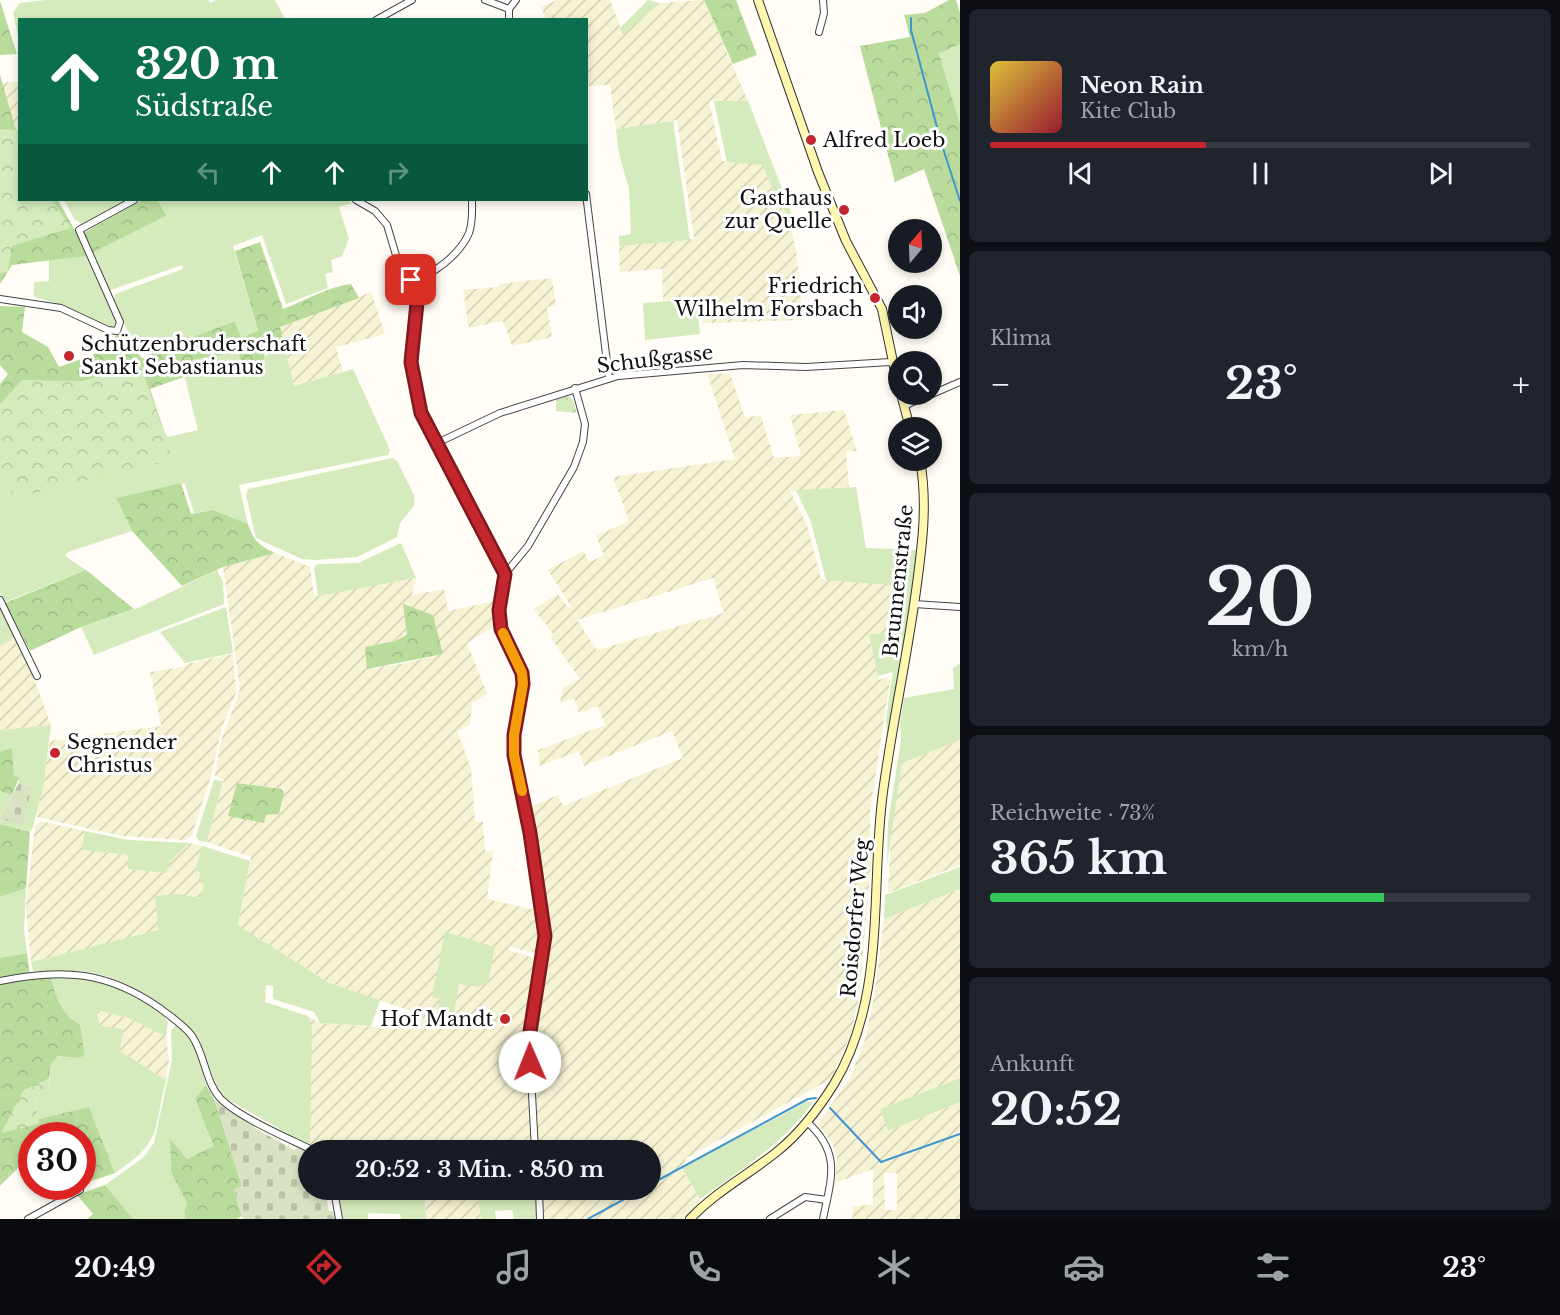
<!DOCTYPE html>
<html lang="de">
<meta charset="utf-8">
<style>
:root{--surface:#171b24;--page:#20242c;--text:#f1f3f6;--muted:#9ea1a6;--line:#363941;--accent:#c4262e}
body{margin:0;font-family:"Libre Baskerville",serif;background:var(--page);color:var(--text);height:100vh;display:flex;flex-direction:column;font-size:22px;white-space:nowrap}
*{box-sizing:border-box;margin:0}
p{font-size:20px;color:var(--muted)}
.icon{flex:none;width:33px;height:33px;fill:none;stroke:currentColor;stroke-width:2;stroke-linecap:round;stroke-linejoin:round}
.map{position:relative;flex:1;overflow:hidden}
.drawer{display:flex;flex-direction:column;gap:9px;padding:9px;background:#0d0f14;width:600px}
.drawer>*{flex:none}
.guide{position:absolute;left:18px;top:18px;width:570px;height:183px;border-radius:0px;box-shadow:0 3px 9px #0003;background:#0b6e4f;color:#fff;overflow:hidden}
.needle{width:39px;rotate:19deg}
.tools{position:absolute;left:888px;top:219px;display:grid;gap:12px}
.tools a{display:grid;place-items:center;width:54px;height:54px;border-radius:50%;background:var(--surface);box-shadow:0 3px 9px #0003;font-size:30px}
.speed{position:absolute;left:18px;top:1122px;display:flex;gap:12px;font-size:30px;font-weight:700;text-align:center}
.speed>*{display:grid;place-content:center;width:78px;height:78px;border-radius:50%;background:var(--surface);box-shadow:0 3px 9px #0003;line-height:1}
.speed .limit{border:9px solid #d22;background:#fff;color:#111}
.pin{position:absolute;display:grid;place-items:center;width:51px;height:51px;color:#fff;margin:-26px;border-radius:12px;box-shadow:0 3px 9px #0006}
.me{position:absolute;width:66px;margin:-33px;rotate:359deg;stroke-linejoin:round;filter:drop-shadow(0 0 4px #0008)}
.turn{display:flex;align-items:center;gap:21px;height:126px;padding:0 18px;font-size:27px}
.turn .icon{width:78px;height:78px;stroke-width:2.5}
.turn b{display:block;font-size:42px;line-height:51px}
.lanes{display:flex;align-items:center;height:57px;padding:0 18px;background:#0003;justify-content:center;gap:30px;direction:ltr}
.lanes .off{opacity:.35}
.big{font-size:45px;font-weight:700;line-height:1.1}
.drawer .widget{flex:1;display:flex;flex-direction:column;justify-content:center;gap:9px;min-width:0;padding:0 21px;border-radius:9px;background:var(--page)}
.drawer .dial{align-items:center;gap:0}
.dial b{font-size:78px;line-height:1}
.song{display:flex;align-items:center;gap:18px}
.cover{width:72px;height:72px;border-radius:9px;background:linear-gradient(135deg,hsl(50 70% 55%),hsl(350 70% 35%))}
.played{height:6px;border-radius:3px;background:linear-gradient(90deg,var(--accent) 40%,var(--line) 40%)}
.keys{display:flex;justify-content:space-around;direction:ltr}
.heat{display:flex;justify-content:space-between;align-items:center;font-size:33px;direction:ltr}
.charge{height:9px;border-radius:4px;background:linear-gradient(90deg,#34c759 73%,var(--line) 0)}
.trip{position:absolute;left:298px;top:1140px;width:363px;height:60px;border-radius:30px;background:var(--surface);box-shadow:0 3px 9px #0003;font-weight:700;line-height:60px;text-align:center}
.tabs{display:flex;height:96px;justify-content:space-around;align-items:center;background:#090b0e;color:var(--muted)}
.tabs .icon{width:42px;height:42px}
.tabs .selected{color:var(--accent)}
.tabs b{font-size:27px;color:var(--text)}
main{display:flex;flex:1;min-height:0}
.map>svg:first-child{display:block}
.farmland{fill:url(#farmland-furrows);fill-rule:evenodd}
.grass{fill:#d5ebbd}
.forest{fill:url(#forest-crowns)}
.cemetery{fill:url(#cemetery-stones)}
.park{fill:url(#park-crowns)}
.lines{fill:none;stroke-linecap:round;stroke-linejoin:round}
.stream{stroke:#3f96cf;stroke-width:2}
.street-casing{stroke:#444;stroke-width:8}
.secondary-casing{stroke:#333;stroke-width:10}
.street{stroke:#fff;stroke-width:6}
.secondary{stroke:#fff6b0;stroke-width:8}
.route-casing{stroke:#7f191e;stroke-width:15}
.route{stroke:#c4262e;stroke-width:10}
.slow{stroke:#f59e0b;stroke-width:10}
.poi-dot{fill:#c4262e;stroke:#fff;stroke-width:2}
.labels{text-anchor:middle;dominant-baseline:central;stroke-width:6;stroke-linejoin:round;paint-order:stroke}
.poi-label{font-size:20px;fill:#111;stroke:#fff;text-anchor:start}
.street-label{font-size:20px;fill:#111;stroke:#fff}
</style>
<main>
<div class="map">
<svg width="960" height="1219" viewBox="0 0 960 1219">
<defs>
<pattern id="farmland-furrows" width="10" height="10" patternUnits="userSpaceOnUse" patternTransform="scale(1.5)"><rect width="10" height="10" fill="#f6f3d4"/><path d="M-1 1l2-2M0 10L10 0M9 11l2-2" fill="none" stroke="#d2cfb5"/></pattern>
<pattern id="forest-crowns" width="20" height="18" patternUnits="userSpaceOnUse" patternTransform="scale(1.5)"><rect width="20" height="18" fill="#b9dc9c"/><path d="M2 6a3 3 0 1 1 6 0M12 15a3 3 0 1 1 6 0" fill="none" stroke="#9ebc85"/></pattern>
<pattern id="cemetery-stones" width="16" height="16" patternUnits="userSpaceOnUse" patternTransform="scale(1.5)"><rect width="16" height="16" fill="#d9e3c4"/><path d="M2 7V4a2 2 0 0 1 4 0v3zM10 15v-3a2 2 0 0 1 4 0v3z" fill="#b9c2a7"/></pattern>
<pattern id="park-crowns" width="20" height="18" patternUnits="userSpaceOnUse" patternTransform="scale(1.5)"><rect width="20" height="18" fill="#d5ebbd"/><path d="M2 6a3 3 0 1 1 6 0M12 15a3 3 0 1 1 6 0" fill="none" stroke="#b6c8a1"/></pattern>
</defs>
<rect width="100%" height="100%" fill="#fffdf5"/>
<!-- farmland -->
<g class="farmland">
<polygon points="557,0 610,0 623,34 660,3 704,0 748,101 709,101 722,161 762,164 773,189 774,205 781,206 788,216 796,249 803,320 703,323 700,298 663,301 662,269 620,272 619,246 694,239 677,120 616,129 610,85 587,86 586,20 546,19 541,7"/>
<polygon points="19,81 19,134 17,135 1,83"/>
<polygon points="552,278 556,305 547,307 552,337 512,346 503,321 469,328 463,290 499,287 499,284"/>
<polygon points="371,292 385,334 336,347 343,372 294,386 280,327"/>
<path d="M707,374H730L745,417L761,416L774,458L801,456L790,415L844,410L857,451H846L849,487L790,491L807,525L821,579L905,585L897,633L870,634L879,680L887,677L890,681L870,811L871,866L859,997L851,1034L831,1079L686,1158L682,1169L700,1199L698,1205L684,1219H544L542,1190H651V1150H539L531,1045L521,1046L523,1071L528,1070L533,1150H318L227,1099L308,1016L320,1023L418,1030L423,1015L329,983L238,925L251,857L207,842L224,779L215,776L220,744L240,689L223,567L275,553L310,567L314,596L416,578L412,595L444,589L448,611L495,601L494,627L467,643L487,694L472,703L470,725L457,731L471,768L475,822H483L485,851H493L487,899L540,911L543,942L539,954L510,947L508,950L531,957L538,967L536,998L542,990L549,959L548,927L530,807L558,795L563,806L683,758L672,731L584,766L579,751L540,766L538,750L605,725L598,706L579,713L574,698L560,703L563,688L580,679L550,637L553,634L534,609L558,594L568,608L571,606L548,570L583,551L590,562L604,555L596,536L629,521L613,477L735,459ZM713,578L724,613L597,650L577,620ZM403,604L443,654L401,664L368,669L365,647L395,641L407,635ZM237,783L281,789L284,793L279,814L266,815L264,822Z"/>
<polygon points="15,637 32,673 51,725 0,730 0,646"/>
<polygon points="233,654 236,693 222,727 211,776 192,835 185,840 122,836 37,817 50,741 161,726 150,672 184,667 186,664"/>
<polygon points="960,740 960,865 888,893 891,833 902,763"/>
<polygon points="41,821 85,831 83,850 128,855 128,869 166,873 171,861 189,843 202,846 195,871 200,872 205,885 200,898 180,894 159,930 31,962 26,905 35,826"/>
<path d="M960,889V1078L880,1109L888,1131L960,1102V1219H852L853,1206L873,1205V1169L835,1183L837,1157L832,1143L818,1124L850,1078L865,1039L874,997L884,919ZM884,1173H897V1210H885Z"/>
<polygon points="96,1009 129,1018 166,1037 169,1060 166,1080 120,1051 113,1030 98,1025"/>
<polygon points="338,1190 536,1190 536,1198 478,1197 481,1219 427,1219 423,1197 339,1195"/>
</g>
<!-- grass -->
<g class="grass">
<polygon points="46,0 208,0 210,3 216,0 275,0 285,19 20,20 19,41 13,12 20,3"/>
<polygon points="648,0 660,3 623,35 620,28"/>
<polygon points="960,44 960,124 939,52"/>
<polygon points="714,101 748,101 792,214 788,216 781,206 774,205 773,189 762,165 727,162"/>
<polygon points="673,121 690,240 619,246 619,236 631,234 629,189 619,154 616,129"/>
<polygon points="64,200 127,200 83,224 75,220"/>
<path d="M157,200H347L352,203L339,207L349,239L342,256L331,260L333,272L325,274L328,288L286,304L262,235L233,246L258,332L241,338L235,321L153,352C129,343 122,321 114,299L115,294L183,269L182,265L105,292L117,323L111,327L63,305L34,297V282L49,281V260L86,256L167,214Z"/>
<polygon points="696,299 700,334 645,340 643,303"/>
<polygon points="284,343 294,386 353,369 390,450 388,455 239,485 248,524 213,510 194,513 185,484 181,483 116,498 132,531 68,552 65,556 86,570 5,602 0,592 0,414 127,441 163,428 168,437 198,430 181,362 238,352 244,371"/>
<polygon points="392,458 397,461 414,495 414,506 400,523 397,537 357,557 316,560 302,559 256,538 246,495 248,489"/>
<polygon points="856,487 866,548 917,550 894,714 887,739 886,719 893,672 878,676 869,634 897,633 905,586 826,580 811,522 796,490"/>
<polygon points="401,543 416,578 318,596 314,567 318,564 358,563"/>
<polygon points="217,570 223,582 224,604 94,655 81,627 138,608"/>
<polygon points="226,607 233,653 185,663 160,632"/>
<polygon points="0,610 15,637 0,646"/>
<polygon points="960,663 960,740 902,763 887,865 888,823 901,740 900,725 904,698 954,689 953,668"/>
<polygon points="51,725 43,788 33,827 30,832 0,824 0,791 12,795 0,818 32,786 19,783 19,778 14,776 12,749 0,752 0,730"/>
<polygon points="214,780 223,781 207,842 199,841 196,836"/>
<polygon points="85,831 129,840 189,843 171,861 166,873 128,869 128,855 82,850"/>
<path d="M202,846L250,861L238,925L329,983L380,1000L371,1026L320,1023L314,1012L273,999V986L266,985L265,1002L308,1016L312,1029L310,1146L227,1099C209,1081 209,1053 194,1034C172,1008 122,976 88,972C70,970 50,975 33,971L31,962L158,930L155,896L180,894L200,898L204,885L199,880L200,872L195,871Z"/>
<polygon points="960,867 960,889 884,919 885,895"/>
<polygon points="26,888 24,930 27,953 0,958 0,897"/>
<polygon points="445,932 495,947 488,983 478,987 459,984 454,1012 462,1014 461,1021 437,1014 440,999 432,997"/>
<path d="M50,975L101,980L159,1010L168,1022L166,1037L129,1018L96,1010L100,1026L123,1029L120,1051L166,1080C153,1131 163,1141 115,1173L89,1107L38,1119L35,1097L49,1089L51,1064L58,1056L79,1058L85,1054L80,1024C60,1015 56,994 50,975Z"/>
<path d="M177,1024C195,1039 201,1062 206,1085L195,1100L215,1146L187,1159L170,1140L171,1172L187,1203L184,1213L186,1219H133L105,1185L144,1157L154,1143L172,1060L171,1031Z"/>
<polygon points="545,1031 547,1049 532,1050 531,1034"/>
<polygon points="960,1078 960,1102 888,1131 880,1109"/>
<path d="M806,1102H813C783,1144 741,1170 700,1199L682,1168Z"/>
<polygon points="339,1195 424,1197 427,1219 401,1219 400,1214 368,1213 368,1219 343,1219"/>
<polygon points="478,1197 536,1198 538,1219 514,1219 512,1210 495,1211 496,1219 481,1219"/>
</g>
<!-- forest -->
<g class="forest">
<polygon points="704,0 736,0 757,55 733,64"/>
<polygon points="949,0 956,0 960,13 960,44 939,53 960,124 960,276 924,169 895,182 860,46 910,37 904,15 925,13"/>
<polygon points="0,1 17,54 0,55"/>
<polygon points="0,75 17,134 20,200 58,200 78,236 142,200 157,200 167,215 86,256 12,265 0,284"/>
<path d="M260,242L283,309C305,301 329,286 351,284L359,298L280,327L284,343L265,353L262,366L244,371L238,352L181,362L184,377L150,389L163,428L127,441L105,477L54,482L0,414V384L8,374L0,365V306L25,307L22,332L48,347L59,367L111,348L115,336L121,333L142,358H147L153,352L235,321L241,338L258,331L235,251Z"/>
<path d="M181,483L191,514L213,510L248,524C253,540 259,546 275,553L223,567L182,586L132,531L116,498Z"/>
<polygon points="86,570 134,609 81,627 30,651 7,607 0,610 0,605"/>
<polygon points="403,604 433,615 443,654 367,669 365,647 395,641 407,635"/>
<polygon points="12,748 14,776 19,778 12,795 0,791 0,752"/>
<polygon points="237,783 281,789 284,793 279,814 266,815 264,823 228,816"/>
<polygon points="0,824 30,832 26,888 0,897"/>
<path d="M27,953L30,975H50C56,994 60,1015 80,1024L85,1055L79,1058L58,1056L51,1064L49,1079L23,1091L39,1124L38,1119L89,1107L115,1173L83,1184L82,1136H32L31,1155L0,1186V958Z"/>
<polygon points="206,1085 215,1101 242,1186 234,1190 242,1216 237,1219 186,1219 184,1213 187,1203 171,1172 170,1139 187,1159 214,1146 195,1099"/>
<polygon points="105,1185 133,1219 87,1219 93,1214 77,1195"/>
</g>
<!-- cemetery -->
<g class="cemetery">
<polygon points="19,783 32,786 22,826 0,818"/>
<polygon points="215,1101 254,1122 255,1128 294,1150 299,1147 309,1152 309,1190 325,1190 329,1211 333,1211 336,1219 243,1219 234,1189 242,1186"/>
</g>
<!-- park -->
<g class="park">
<polygon points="0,129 19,130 20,200 52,200 71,228 12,246 8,271 0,274"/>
<polygon points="140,363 173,460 14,498 0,473 0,404 22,380 83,381"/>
<polygon points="568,396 573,400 577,413 556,411 556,400"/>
<polygon points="49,1079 49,1089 35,1098 39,1124 1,1133 23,1091"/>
</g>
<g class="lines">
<!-- stream -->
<g class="stream">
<polyline points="911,18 911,30 941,142 960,201"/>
<polyline points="830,1108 881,1162 960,1134"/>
<polyline points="651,1184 808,1099 816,1098"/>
<polyline points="588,1219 641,1190"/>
</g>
<!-- street casing -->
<g class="street-casing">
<g id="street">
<polyline points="485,0 509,9"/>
<polyline points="509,9 516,0"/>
<polyline points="376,20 412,0"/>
<polyline points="509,20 509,9"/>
<polyline points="819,32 824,13 823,0"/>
<polyline points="586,194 609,378"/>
<polyline points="356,200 375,211 387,225 398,262 405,277 411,280 418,293 411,362 421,413 505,574"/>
<path d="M411,280C433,276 460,254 469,233C473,222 472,211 472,200"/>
<polyline points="418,293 426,276"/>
<polyline points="0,299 61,308 108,330 117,331 120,322 79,230 134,200"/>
<polyline points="932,394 960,382"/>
<polyline points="904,406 930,394"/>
<polyline points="435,444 500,413 618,376 743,365 806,367 891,362"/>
<polyline points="0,600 37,676"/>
<polyline points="914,604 960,607"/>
<path d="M0,981C62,968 108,971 161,1009C171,1017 184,1025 192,1036C205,1055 205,1081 220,1098C238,1117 288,1138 312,1150"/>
<path d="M807,1122C842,1153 831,1179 823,1219"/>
<polyline points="535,1150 529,1039 545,936 530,833 514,755 514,735 523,684 522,673 501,629 499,610 505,574 528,546 574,467 583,442 585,424 575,388"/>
<polyline points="334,1190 339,1219"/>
<polyline points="539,1190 540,1219"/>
<polyline points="28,1219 80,1190"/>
<polyline points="770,1219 805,1197 827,1200"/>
</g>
</g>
<!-- secondary casing -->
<g class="secondary-casing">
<g id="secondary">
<polyline points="758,0 818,172 846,241 882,309 898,386"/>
<polyline points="901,394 910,428"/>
<path d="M690,1219C716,1191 750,1174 779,1150C801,1132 819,1108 834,1084C887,997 870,888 883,792C892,725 907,658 916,591C922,547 928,504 920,460"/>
</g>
</g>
<!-- street -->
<use href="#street" class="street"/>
<!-- secondary -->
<use href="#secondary" class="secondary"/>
</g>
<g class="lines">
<!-- route casing -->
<g class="route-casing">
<polyline id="route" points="411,280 418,293 411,362 421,413 505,574 499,610 501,629 522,673 523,684 514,735 514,755 530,833 545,936 530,1032 530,1062"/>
</g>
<!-- route -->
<use href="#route" class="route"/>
<!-- slow -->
<polyline class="slow" points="503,633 522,673 523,684 514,735 514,755 522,791"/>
</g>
<!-- markers -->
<g class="poi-dot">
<circle cx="811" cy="140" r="6"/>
<circle cx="844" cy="210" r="6"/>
<circle cx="875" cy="298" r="6"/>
<circle cx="69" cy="356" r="6"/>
<circle cx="55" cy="753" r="6"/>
<circle cx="505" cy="1019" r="6"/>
</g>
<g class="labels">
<!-- poi labels -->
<g class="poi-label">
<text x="823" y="140">Alfred Loeb</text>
<text x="832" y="198" text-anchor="end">Gasthaus<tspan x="832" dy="23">zur Quelle</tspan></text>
<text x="863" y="286" text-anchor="end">Friedrich<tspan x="863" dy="23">Wilhelm Forsbach</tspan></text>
<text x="81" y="344">Schützenbruderschaft<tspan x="81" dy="23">Sankt Sebastianus</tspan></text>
<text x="67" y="742">Segnender<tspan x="67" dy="23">Christus</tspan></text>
<text x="493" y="1019" text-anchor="end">Hof Mandt</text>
</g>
<!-- street labels -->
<g class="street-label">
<text transform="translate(655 359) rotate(-7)">Schußgasse</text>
<text transform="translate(898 581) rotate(-84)">Brunnenstraße</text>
<text transform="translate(855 918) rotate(-85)">Roisdorfer Weg</text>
</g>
</g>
</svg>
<div class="tools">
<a><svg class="needle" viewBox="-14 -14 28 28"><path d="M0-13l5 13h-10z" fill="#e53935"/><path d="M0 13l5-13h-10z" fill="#9ea1a6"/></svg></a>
<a><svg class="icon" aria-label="sound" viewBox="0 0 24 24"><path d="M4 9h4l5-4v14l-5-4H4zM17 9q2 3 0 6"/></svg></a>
<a><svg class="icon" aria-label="search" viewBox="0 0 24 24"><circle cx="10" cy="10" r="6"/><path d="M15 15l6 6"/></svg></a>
<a><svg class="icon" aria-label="layers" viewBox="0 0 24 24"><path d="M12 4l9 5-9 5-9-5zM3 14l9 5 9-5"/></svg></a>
</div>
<div class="speed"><div class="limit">30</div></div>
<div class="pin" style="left:411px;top:280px;background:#d93025"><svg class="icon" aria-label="arrive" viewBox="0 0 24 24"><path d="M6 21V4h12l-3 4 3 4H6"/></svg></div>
<svg class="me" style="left:530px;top:1062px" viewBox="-20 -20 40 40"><circle r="19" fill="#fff"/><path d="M0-13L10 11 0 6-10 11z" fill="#c4262e"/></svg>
<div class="trip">20:52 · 3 Min. · 850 m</div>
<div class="guide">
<div class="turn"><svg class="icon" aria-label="ahead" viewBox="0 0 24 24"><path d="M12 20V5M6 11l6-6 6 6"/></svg><div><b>320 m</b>Südstraße</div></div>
<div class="lanes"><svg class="icon off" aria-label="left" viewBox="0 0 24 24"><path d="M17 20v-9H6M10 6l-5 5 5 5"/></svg><svg class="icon" aria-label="ahead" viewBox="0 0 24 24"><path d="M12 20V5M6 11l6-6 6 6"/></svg><svg class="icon" aria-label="ahead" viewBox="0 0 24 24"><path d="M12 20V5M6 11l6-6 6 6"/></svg><svg class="icon off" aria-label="right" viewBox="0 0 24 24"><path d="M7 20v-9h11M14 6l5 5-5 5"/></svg></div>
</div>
</div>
<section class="drawer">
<div class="widget">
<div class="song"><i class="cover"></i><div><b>Neon Rain</b><p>Kite Club</p></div></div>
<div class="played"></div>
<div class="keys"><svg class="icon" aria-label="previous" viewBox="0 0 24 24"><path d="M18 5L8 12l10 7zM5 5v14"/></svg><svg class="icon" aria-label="pause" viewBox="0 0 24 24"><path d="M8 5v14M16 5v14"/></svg><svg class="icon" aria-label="next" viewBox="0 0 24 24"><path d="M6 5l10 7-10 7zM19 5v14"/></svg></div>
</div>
<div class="widget"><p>Klima</p>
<div class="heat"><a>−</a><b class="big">23°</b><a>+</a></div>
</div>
<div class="widget dial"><b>20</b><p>km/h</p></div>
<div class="widget"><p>Reichweite · 73%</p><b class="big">365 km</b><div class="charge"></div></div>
<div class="widget"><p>Ankunft</p><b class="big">20:52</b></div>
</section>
</main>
<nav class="tabs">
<b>20:49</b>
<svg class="icon selected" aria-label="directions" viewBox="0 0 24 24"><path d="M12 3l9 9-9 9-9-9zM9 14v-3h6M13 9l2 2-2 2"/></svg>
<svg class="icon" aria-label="music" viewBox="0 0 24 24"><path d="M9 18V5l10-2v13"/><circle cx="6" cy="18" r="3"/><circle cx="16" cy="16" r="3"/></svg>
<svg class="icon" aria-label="phone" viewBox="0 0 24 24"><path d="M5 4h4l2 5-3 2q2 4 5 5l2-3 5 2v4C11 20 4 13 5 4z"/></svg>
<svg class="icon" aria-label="climate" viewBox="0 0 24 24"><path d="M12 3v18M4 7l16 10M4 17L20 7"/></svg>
<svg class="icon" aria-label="car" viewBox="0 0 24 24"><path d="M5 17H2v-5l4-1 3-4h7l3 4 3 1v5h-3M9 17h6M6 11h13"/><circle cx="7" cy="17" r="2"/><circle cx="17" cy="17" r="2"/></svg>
<svg class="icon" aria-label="filters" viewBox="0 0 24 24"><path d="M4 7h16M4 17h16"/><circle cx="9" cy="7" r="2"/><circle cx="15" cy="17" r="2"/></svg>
<b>23°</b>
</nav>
